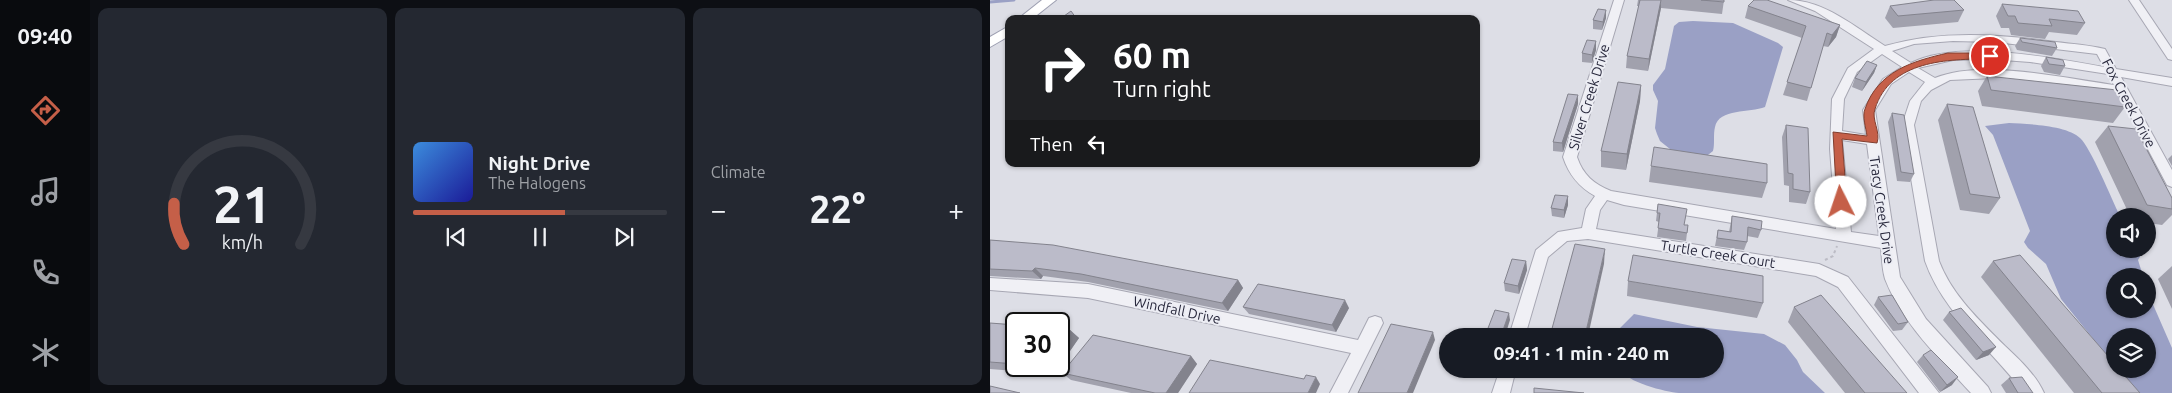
<!DOCTYPE html>
<meta charset="utf-8">
<style>
:root{--surface:#171b24;--page:#242831;--text:#f1f3f6;--muted:#9ea1a6;--line:#363941;--accent:#c55f48}
body{margin:0;font-family:Ubuntu,sans-serif;background:var(--page);color:var(--text);height:100vh;display:flex;flex-direction:column;font-size:19px;white-space:nowrap}
*{box-sizing:border-box;margin:0}
p{font-size:16px;color:var(--muted)}
.icon{flex:none;width:28px;height:28px;fill:none;stroke:currentColor;stroke-width:2;stroke-linecap:round;stroke-linejoin:round}
.map{position:relative;flex:1;overflow:hidden}
.drawer{display:flex;flex-direction:column;gap:8px;padding:8px;background:#0d0f14;width:900px}
.drawer>*{flex:none}
.hud{position:absolute;left:15px;top:15px;width:475px;height:152px;border-radius:10px;box-shadow:0 1px 4px #0004;background:#202124;color:#fff;overflow:hidden}
.buttons{position:absolute;left:1116px;top:208px;display:grid;gap:10px}
.buttons a{display:grid;place-items:center;width:50px;height:50px;border-radius:50%;background:var(--surface);box-shadow:0 1px 4px #0004;font-size:25px}
.speed{position:absolute;left:15px;top:312px;display:flex;gap:10px;font-size:25px;font-weight:700;text-align:center}
.speed>*{display:grid;place-content:center;width:65px;height:65px;border-radius:50%;background:var(--surface);box-shadow:0 1px 4px #0004;line-height:1}
.speed .limit{border:2px solid #111;border-radius:8px;background:#fff;color:#111}
.pin{position:absolute;display:grid;place-items:center;width:42px;height:42px;color:#fff;margin:-21px;border:2px solid #fff;border-radius:50%;box-shadow:0 1px 5px #0007}
.me{position:absolute;width:55px;margin:-28px;rotate:356deg;stroke-linejoin:round;filter:drop-shadow(0 0 4px #0008)}
.turn{display:flex;align-items:center;gap:18px;height:105px;padding:0 25px;font-size:22px}
.turn .icon{width:65px;height:65px;stroke-width:2.5}
.turn b{display:block;font-size:35px;line-height:42px}
.then{display:flex;align-items:center;height:48px;padding:0 25px;background:#0003;gap:10px;font-size:19px}
.big{font-size:38px;font-weight:700;line-height:1.1}
.drawer .widget{flex:1;display:flex;flex-direction:column;justify-content:center;gap:8px;min-width:0;padding:0 18px;border-radius:10px;background:var(--page)}
.drawer .dial{align-items:center;gap:0}
.dial svg{height:130px;overflow:visible;fill:none;stroke:var(--line);stroke-width:7;stroke-linecap:round;text-anchor:middle}
.dial text{fill:var(--text);stroke:none}
.song{display:flex;align-items:center;gap:15px}
.cover{width:60px;height:60px;border-radius:8px;background:linear-gradient(135deg,hsl(210 70% 55%),hsl(240 70% 35%))}
.played{height:5px;border-radius:2px;background:linear-gradient(90deg,var(--accent) 60%,var(--line) 60%)}
.keys{display:flex;justify-content:space-around;direction:ltr}
.heat{display:flex;justify-content:space-between;align-items:center;font-size:28px;direction:ltr}
.drawer .tiles{flex:1;display:grid;gap:8px;grid-template-columns:repeat(3,1fr)}
.trip{position:absolute;left:449px;top:328px;width:285px;height:50px;border-radius:25px;background:var(--surface);box-shadow:0 1px 4px #0004;font-weight:700;line-height:50px;text-align:center}
main{display:flex;flex:1;min-height:0}
.tab-bar{display:flex;flex-direction:column;width:90px;justify-content:space-around;align-items:center;background:#090b0e;color:var(--muted)}
.tab-bar .icon{width:35px;height:35px}
.tab-bar .active{color:var(--accent)}
.tab-bar b{font-size:22px;color:var(--text)}
.map>svg:first-child{display:block}
.water{fill:#9aa0c5}
.lines{fill:none;stroke-linecap:round;stroke-linejoin:round}
.stream{stroke:#9aa0c5;stroke-width:3}
.minor-casing{stroke:#a7a7b3;stroke-width:2}
.major-casing{stroke:#9d9fb1;stroke-width:2}
.path{stroke:#bcbcc5;stroke-width:2;stroke-dasharray:3 3;stroke-linecap:butt}
.minor{fill:#f0f0f5;fill-rule:evenodd}
.major{fill:#fff;fill-rule:evenodd}
.wall{fill:#a1a1ad}
.shaded-wall{fill:#83838d}
.building{fill:#bbbbc9;stroke:#83838d}
.route{fill:#c55f48;stroke:#803e2f}
.labels{text-anchor:middle;dominant-baseline:central;stroke-width:4;stroke-linejoin:round;paint-order:stroke}
.street-label{font-size:14px;fill:#28283c;stroke:#ecedf4}
</style>
<main>
<nav class="tab-bar">
<b>09:40</b>
<svg class="icon active" aria-label="directions" viewBox="0 0 24 24"><path d="M12 3l9 9-9 9-9-9zM9 14v-3h6M13 9l2 2-2 2"/></svg>
<svg class="icon" aria-label="music" viewBox="0 0 24 24"><path d="M9 18V5l10-2v13"/><circle cx="6" cy="18" r="3"/><circle cx="16" cy="16" r="3"/></svg>
<svg class="icon" aria-label="phone" viewBox="0 0 24 24"><path d="M5 4h4l2 5-3 2q2 4 5 5l2-3 5 2v4C11 20 4 13 5 4z"/></svg>
<svg class="icon" aria-label="climate" viewBox="0 0 24 24"><path d="M12 3v18M4 7l16 10M4 17L20 7"/></svg>
</nav>
<section class="drawer">
<div class="tiles">
<div class="widget dial"><svg viewBox="0 0 100 80">
<path d="M14 69A42 42 0 1 1 86 69"/>
<path d="M14 69A42 42 0 0 1 8 44" stroke="#c55f48"/>
<text x="50" y="56" font-size="32" font-weight="700">21</text>
<text x="50" y="72" font-size="11">km/h</text>
</svg></div>
<div class="widget">
<div class="song"><i class="cover"></i><div><b>Night Drive</b><p>The Halogens</p></div></div>
<div class="played"></div>
<div class="keys"><svg class="icon" aria-label="previous" viewBox="0 0 24 24"><path d="M18 5L8 12l10 7zM5 5v14"/></svg><svg class="icon" aria-label="pause" viewBox="0 0 24 24"><path d="M8 5v14M16 5v14"/></svg><svg class="icon" aria-label="next" viewBox="0 0 24 24"><path d="M6 5l10 7-10 7zM19 5v14"/></svg></div>
</div>
<div class="widget"><p>Climate</p>
<div class="heat"><a>−</a><b class="big">22°</b><a>+</a></div>
</div>
</div>
</section>
<div class="map">
<svg width="1182" height="393" viewBox="0 0 1182 393">
<rect width="100%" height="100%" fill="#dddee6"/>
<!-- water -->
<g class="water">
<path d="M703,21L743,23L788,43L793,47L775,107C760,113 729,108 725,127C723,135 725,143 723,151L714,158L685,153L670,141L667,134L665,128L668,101L663,90V85L675,69L684,26L689,22Z"/>
<path d="M1019,123C1037,124 1077,125 1090,138C1101,148 1122,200 1130,216H1125V249L1150,250L1151,255L1148,260L1153,276H1125V309H1158V293L1182,348V393H1145L1128,369H1158V336H1125V366L1071,299L1056,264L1038,248L1034,242L1040,231L1003,135L995,126Z"/>
<path d="M644,314L707,327L774,334L795,345L807,360L813,372L835,393C788,393 736,393 689,393C676,392 635,382 631,369H725V336H628L630,328Z"/>
</g>
<g class="lines">
<!-- stream -->
<polyline class="stream" points="0,2 24,0"/>
<!-- minor casing -->
<g class="minor-casing">
<g id="minor">
<path d="M624,0H634L587,157C593,175 604,184 621,191L846,229L840,149L842,99L858,68L884,49L825,11L798,0C834,0 865,27 895,46C951,30 1008,34 1066,42C1082,44 1099,45 1115,49L1126,69L1182,78V86L1131,77L1182,170V187L1177,185L1128,93L1005,78L960,80L941,90L931,101L924,125L949,261C962,295 989,320 1015,346C1029,359 1046,375 1054,393H1034C1001,348 954,315 935,261L912,125L920,101L935,82L919,72L901,84L885,110L910,277L936,319L998,387L1001,393H981C949,358 912,323 895,279C892,269 892,258 891,248L634,205L617,200L610,210L606,229L829,264L858,277L949,393H929L848,287L826,276L598,239L577,241L558,257L535,336H519L546,250L568,232L592,228L596,209L605,196C589,187 579,175 573,157ZM963,41L1005,42L1107,54L1114,67C1062,58 969,39 921,63L902,51L924,44ZM892,54L912,67L893,79L873,110L876,135L852,131L854,99L867,72ZM1000,59L1040,62L1118,74L1124,85C1073,78 992,59 945,78L928,68L963,60ZM852,140L877,144L889,236L861,232Z"/>
<polygon points="1139,0 1149,0 1182,49 1182,60 1178,59"/>
<polygon points="0,278 98,284 368,340 379,318 385,316 391,318 393,323 358,393 340,393 361,353 98,298 0,290"/>
<polygon points="510,369 526,369 520,393 502,393"/>
</g>
</g>
<!-- major casing -->
<g class="major-casing">
<g id="major">
<polygon points="52,0 66,0 42,19 28,19"/>
<polygon points="19,26 19,36 0,47 0,37"/>
</g>
</g>
<!-- path -->
<polyline class="path" points="835,260 843,256 847,246"/>
<!-- minor -->
<use href="#minor" class="minor"/>
<!-- major -->
<use href="#major" class="major"/>
</g>
<!-- wall -->
<g class="wall">
<polygon points="648,0 734,0 732,14 671,8 658,71 636,68 637,56 649,6 647,6"/>
<polygon points="1012,4 1095,23 1087,35 1059,32 1055,39 1021,35 1019,28 1011,28 1006,16"/>
<polygon points="758,6 850,25 846,37 838,47 833,46 817,101 793,95 812,38 755,18"/>
<polygon points="900,6 974,10 968,22 903,28 895,18"/>
<polygon points="616,18 612,30 603,29 603,20"/>
<polygon points="1030,38 1067,48 1062,56 1027,50 1025,46"/>
<polygon points="606,41 606,50 602,63 592,62 592,53"/>
<polygon points="1056,57 1075,66 1070,75 1054,72 1051,66"/>
<polygon points="887,65 884,73 872,91 862,87 865,78"/>
<polygon points="997,76 1135,107 1123,123 992,106 988,91"/>
<polygon points="651,85 650,101 636,170 611,167 611,151"/>
<polygon points="588,104 573,152 563,151 563,142"/>
<polygon points="957,104 1010,198 999,214 970,210 948,120"/>
<polygon points="902,113 924,174 920,182 907,181 898,122"/>
<polygon points="796,125 820,192 816,204 799,202 799,186 794,185 792,137"/>
<polygon points="1118,126 1182,198 1182,215 1172,225 1158,223 1158,216 1140,216 1105,142"/>
<polygon points="1182,155 1182,166 1178,159"/>
<polygon points="661,166 777,183 772,198 659,182"/>
<polygon points="578,196 578,205 574,218 562,216 561,208"/>
<polygon points="668,204 694,225 698,225 696,241 667,237 669,222 666,221"/>
<polygon points="742,216 771,230 768,238 757,236 757,242 754,250 725,246 728,230 739,232"/>
<polygon points="0,240 248,280 253,288 238,311 98,282 53,276 51,279 0,276"/>
<polygon points="536,261 537,270 529,294 515,291 514,283"/>
<polygon points="1003,261 1150,393 1084,393 991,277"/>
<polygon points="1182,266 1182,309 1168,279"/>
<polygon points="638,281 773,303 767,318 637,296"/>
<polygon points="888,297 918,322 912,330 903,331 884,305"/>
<polygon points="253,307 359,308 346,332 259,314"/>
<polygon points="804,307 917,393 855,393 798,322"/>
<polygon points="959,312 999,355 986,360 953,320"/>
<polygon points="0,323 26,325 26,366 69,366 80,330 89,338 64,374 0,369"/>
<polygon points="933,355 962,385 950,392 927,362"/>
<polygon points="201,356 207,364 188,393 141,393 81,380 72,373"/>
<polygon points="556,369 591,369 590,377 556,370"/>
<polygon points="1019,378 1043,393 1016,393 1011,385"/>
</g>
<!-- shaded-wall -->
<g class="shaded-wall">
<polygon points="671,0 671,8 658,71 659,59"/>
<polygon points="616,10 616,18 612,30 613,22"/>
<polygon points="850,25 846,37 838,47 842,35"/>
<polygon points="606,41 606,50 602,63 602,55"/>
<polygon points="887,65 884,73 872,91 876,82"/>
<polygon points="651,85 650,101 636,170 637,154"/>
<polygon points="588,95 588,104 573,152 572,143"/>
<polygon points="578,196 578,205 574,218 574,210"/>
<polygon points="615,249 614,264 598,336 595,336"/>
<polygon points="536,261 537,270 529,294 528,286"/>
<polygon points="45,268 53,276 51,279 42,271"/>
<polygon points="248,280 253,288 238,311 232,303"/>
<polygon points="355,300 359,308 346,332 342,325"/>
<polygon points="519,313 520,320 515,336 511,336"/>
<polygon points="80,330 89,338 64,374 55,367 69,366 69,347"/>
<polygon points="443,332 445,340 423,393 417,393"/>
<polygon points="1006,347 999,355 986,360 993,352"/>
<polygon points="201,356 207,364 188,393 176,393"/>
<polygon points="326,377 330,384 326,393 318,393"/>
<polygon points="968,377 962,385 950,392 957,385"/>
</g>
<!-- building -->
<g class="building">
<polygon points="650,0 671,0 659,59 637,56"/>
<polygon points="711,0 734,0 734,2"/>
<polygon points="764,0 777,0 850,25 842,35 837,33 821,88 797,82 816,26 758,6"/>
<polygon points="944,0 964,0 974,10 908,16 900,6"/>
<polygon points="1012,4 1088,11 1095,23 1059,19 1062,26 1028,23 1025,16 1018,16"/>
<polygon points="608,9 616,10 613,22 603,20"/>
<polygon points="81,11 86,18 85,19 70,19"/>
<polygon points="1030,38 1065,42 1067,48 1032,42"/>
<polygon points="597,40 606,41 602,55 592,53"/>
<polygon points="1056,57 1073,60 1075,66 1059,64"/>
<polygon points="877,61 887,65 876,82 865,78"/>
<polygon points="997,76 1127,90 1135,107 1001,90"/>
<polygon points="628,82 651,85 637,154 611,151"/>
<polygon points="578,94 588,95 572,143 563,142"/>
<polygon points="957,104 983,107 1010,198 980,194"/>
<polygon points="902,113 914,115 924,174 911,172"/>
<polygon points="796,125 818,128 820,192 803,189 803,174 798,173"/>
<polygon points="1118,126 1146,129 1182,198 1182,209 1157,205"/>
<polygon points="664,147 777,164 777,183 661,166"/>
<polygon points="565,195 578,196 574,210 561,208"/>
<polygon points="668,204 697,209 694,225 698,225 697,233 668,228 670,213 667,213"/>
<polygon points="742,216 772,221 771,230 758,227 757,242 727,238 728,230 741,232"/>
<polygon points="0,240 63,245 248,280 232,303 91,274 45,268 42,271 0,269"/>
<polygon points="585,244 615,249 595,336 560,336"/>
<polygon points="643,255 773,276 773,303 638,281"/>
<polygon points="1030,255 1125,364 1125,369 1129,369 1150,393 1112,393 1003,261"/>
<polygon points="522,259 536,261 528,286 514,283"/>
<polygon points="268,284 355,300 342,325 253,307"/>
<polygon points="831,295 917,393 875,393 804,307"/>
<polygon points="902,295 918,322 908,324 888,297"/>
<polygon points="971,308 1006,347 993,352 959,312"/>
<polygon points="505,310 519,313 511,336 495,336"/>
<polygon points="0,323 26,325 26,364 0,362"/>
<polygon points="401,324 443,332 417,393 368,393"/>
<polygon points="69,329 80,330 69,347"/>
<polygon points="103,335 201,356 176,393 165,393 72,373"/>
<polygon points="941,350 968,377 957,385 933,355"/>
<polygon points="220,360 314,379 316,375 326,377 318,393 199,393"/>
<polygon points="1032,377 1043,393 1028,393 1019,378"/>
<polygon points="0,386 30,393 0,393"/>
<polygon points="544,388 594,393 544,393"/>
</g>
<!-- route -->
<path class="route" d="M958,53H1000L1004,56L1000,59C958,59 900,60 885,109C881,119 891,132 887,143L852,139L857,202L851,207L847,205L843,132L877,136C876,128 872,116 875,109C888,71 923,61 958,53Z"/>
<g class="labels">
<!-- street labels -->
<g class="street-label">
<text transform="translate(599 97) rotate(-73)">Silver Creek Drive</text>
<text transform="translate(1139 103) rotate(62)">Fox Creek Drive</text>
<text transform="translate(892 210) rotate(82)">Tracy Creek Drive</text>
<text transform="translate(728 254) rotate(9)">Turtle Creek Court</text>
<text transform="translate(187 310) rotate(12)">Windfall Drive</text>
</g>
</g>
</svg>
<div class="buttons">
<a><svg class="icon" aria-label="sound" viewBox="0 0 24 24"><path d="M4 9h4l5-4v14l-5-4H4zM17 9q2 3 0 6"/></svg></a>
<a><svg class="icon" aria-label="search" viewBox="0 0 24 24"><circle cx="10" cy="10" r="6"/><path d="M15 15l6 6"/></svg></a>
<a><svg class="icon" aria-label="layers" viewBox="0 0 24 24"><path d="M12 4l9 5-9 5-9-5zM3 14l9 5 9-5"/></svg></a>
</div>
<div class="speed"><div class="limit">30</div></div>
<div class="pin" style="left:1000px;top:56px;background:#d93025"><svg class="icon" aria-label="arrive" viewBox="0 0 24 24"><path d="M6 21V4h12l-3 4 3 4H6"/></svg></div>
<svg class="me" style="left:851px;top:202px" viewBox="-20 -20 40 40"><circle r="19" fill="#fff"/><path d="M0-13L10 11 0 6-10 11z" fill="#c55f48"/></svg>
<div class="trip">09:41 · 1 min · 240 m</div>
<div class="hud">
<div class="turn"><svg class="icon" aria-label="right" viewBox="0 0 24 24"><path d="M7 20v-9h11M14 6l5 5-5 5"/></svg><div><b>60 m</b>Turn right</div></div>
<div class="then">Then<svg class="icon" aria-label="left" viewBox="0 0 24 24"><path d="M17 20v-9H6M10 6l-5 5 5 5"/></svg></div>
</div>
</div>
</main>
